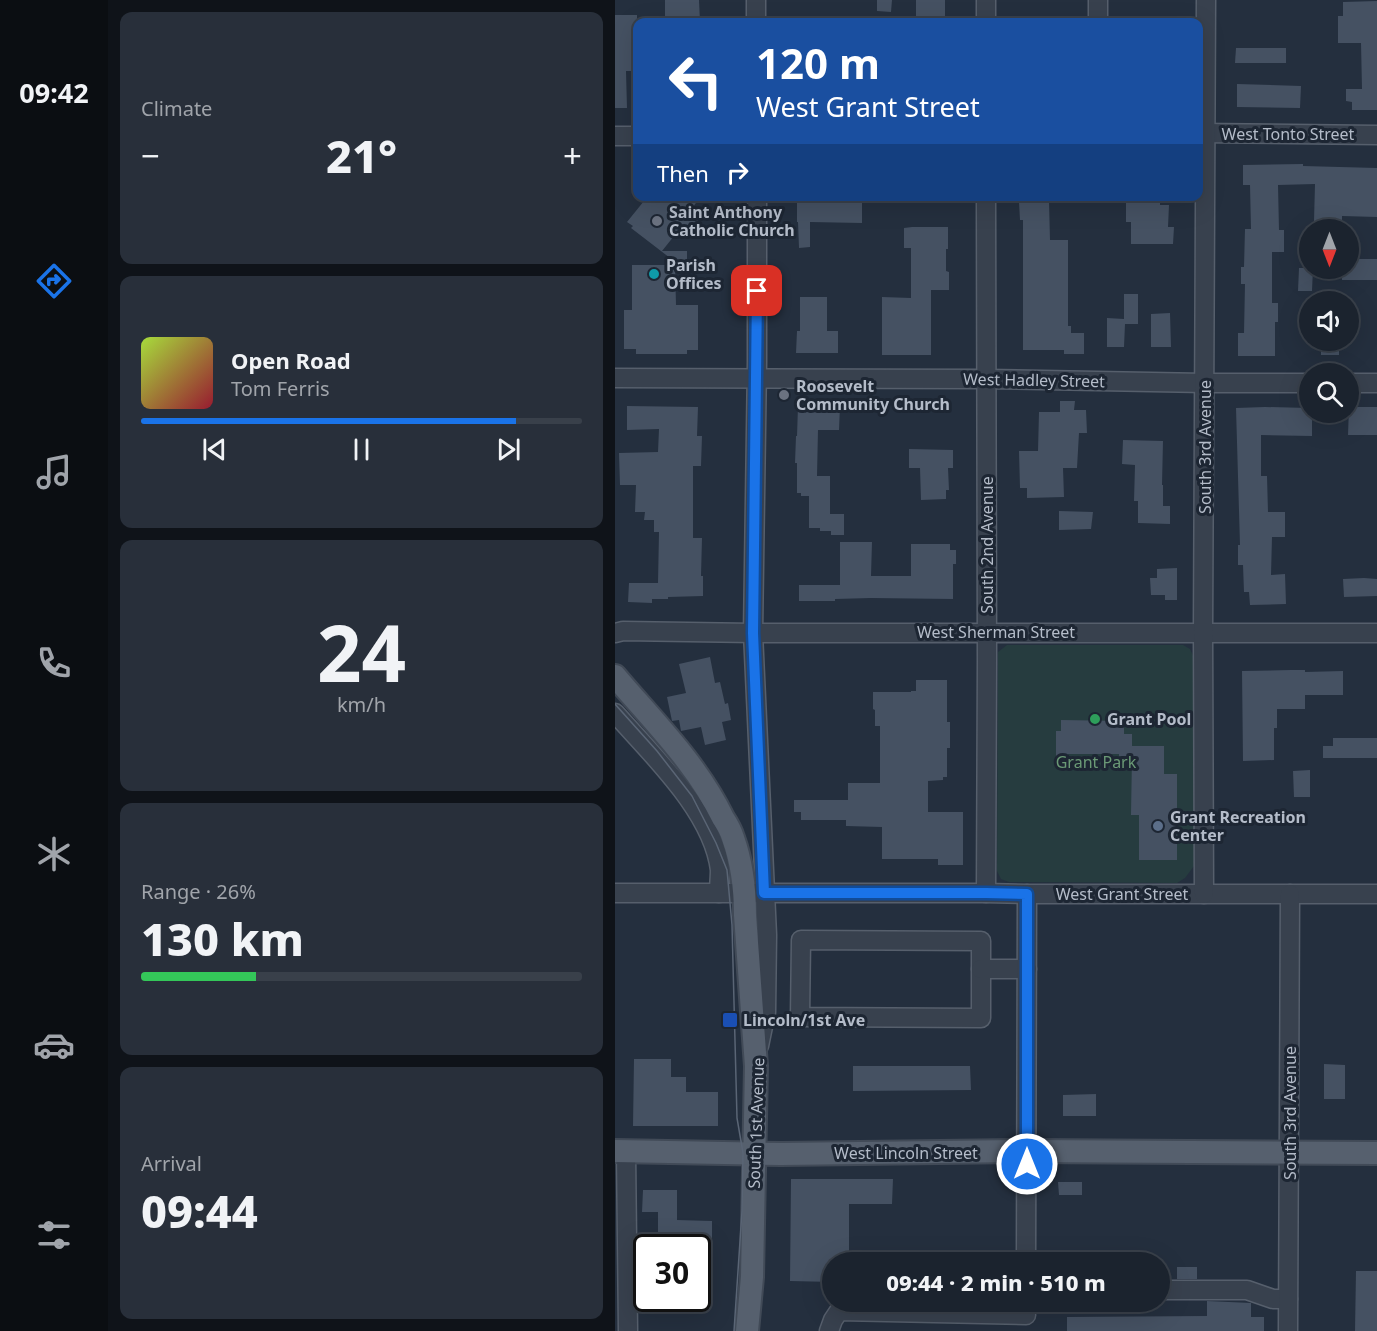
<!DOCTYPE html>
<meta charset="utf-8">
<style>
:root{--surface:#1b232e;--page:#282f3a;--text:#f1f3f6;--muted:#a0a4aa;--line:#39404a;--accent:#1a73e8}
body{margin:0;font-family:"Noto Sans",sans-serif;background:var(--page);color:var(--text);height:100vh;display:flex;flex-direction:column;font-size:22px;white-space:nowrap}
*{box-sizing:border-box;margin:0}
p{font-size:20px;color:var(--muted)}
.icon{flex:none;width:33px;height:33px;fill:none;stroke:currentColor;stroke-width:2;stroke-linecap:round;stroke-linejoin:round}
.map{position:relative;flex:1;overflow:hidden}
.panel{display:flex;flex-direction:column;gap:12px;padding:12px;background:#0f1319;width:507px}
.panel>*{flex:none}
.top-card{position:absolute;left:18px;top:18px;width:570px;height:183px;border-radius:12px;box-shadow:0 6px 24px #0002,0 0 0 2px var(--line);background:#1a4fa0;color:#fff;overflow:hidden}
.needle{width:39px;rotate:180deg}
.tools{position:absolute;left:684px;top:219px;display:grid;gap:12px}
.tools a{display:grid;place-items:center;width:60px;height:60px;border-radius:50%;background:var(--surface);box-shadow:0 6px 24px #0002,0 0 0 2px var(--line);font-size:30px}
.speed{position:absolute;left:18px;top:1234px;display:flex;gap:12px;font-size:30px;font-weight:700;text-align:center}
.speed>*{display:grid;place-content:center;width:78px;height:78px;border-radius:50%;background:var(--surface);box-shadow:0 6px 24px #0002,0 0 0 2px var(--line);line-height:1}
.speed .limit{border:3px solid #111;border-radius:9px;background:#fff;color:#111}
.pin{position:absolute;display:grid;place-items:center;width:51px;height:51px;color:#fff;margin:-26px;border-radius:12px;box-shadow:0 3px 9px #0006}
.me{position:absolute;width:66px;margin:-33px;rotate:0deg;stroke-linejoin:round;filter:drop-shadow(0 0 4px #0008)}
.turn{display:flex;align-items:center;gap:21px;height:126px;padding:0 24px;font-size:27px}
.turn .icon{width:78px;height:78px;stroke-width:2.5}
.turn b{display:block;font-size:42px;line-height:51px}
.then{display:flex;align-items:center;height:57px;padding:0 24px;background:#0003;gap:12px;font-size:22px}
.big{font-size:45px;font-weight:800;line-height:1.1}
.panel .card{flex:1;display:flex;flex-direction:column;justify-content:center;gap:9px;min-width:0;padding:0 21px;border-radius:12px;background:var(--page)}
.panel .dial{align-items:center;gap:0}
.dial b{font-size:78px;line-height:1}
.song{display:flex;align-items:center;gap:18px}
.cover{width:72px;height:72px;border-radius:9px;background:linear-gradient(135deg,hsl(80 70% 55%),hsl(350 70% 35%))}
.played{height:6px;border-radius:3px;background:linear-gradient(90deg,var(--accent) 85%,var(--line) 85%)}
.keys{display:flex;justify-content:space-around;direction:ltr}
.heat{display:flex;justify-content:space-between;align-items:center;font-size:33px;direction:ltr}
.charge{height:9px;border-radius:4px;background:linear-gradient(90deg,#34c759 26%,var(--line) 0)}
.trip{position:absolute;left:207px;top:1252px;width:348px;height:60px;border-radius:30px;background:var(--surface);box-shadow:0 6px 24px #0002,0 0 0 2px var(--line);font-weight:800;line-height:60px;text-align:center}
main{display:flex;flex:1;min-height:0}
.menu{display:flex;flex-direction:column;width:108px;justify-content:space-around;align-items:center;background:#0b0e12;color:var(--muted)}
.menu .icon{width:42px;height:42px}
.menu .active{color:var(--accent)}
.menu b{font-size:27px;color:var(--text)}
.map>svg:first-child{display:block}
.green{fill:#263c3f}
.building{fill:#455162}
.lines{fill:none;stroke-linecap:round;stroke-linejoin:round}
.minor-casing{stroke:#565f6c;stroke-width:21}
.major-casing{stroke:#414a57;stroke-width:26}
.minor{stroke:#38414e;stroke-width:18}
.major{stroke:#56606e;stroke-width:22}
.tram{stroke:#5a6575;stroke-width:1.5}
.route-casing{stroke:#114b97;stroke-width:15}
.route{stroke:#1a73e8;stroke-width:10}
.worship-dot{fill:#6b7280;stroke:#1d2633;stroke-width:2}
.culture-dot{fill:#0f9aa8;stroke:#1d2633;stroke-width:2}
.leisure-dot{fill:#2e9e5b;stroke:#1d2633;stroke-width:2}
.service-dot{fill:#5c6f8a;stroke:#1d2633;stroke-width:2}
.transit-dot{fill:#1a4fb4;stroke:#1d2633;stroke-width:2}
.labels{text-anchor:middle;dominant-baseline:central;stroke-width:6;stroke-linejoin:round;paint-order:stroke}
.street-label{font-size:16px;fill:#b4bcc9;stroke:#1d2633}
.poi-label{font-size:16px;font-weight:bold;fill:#b4bcc9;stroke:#1d2633;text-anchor:start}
.park-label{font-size:16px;fill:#6b9a76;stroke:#1d2633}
</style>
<main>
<nav class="menu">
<b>09:42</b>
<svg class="icon active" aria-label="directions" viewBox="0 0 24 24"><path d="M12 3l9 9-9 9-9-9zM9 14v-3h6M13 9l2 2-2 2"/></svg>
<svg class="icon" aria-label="music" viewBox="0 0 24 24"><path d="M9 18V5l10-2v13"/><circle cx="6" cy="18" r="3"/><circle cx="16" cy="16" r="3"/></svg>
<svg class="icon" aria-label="phone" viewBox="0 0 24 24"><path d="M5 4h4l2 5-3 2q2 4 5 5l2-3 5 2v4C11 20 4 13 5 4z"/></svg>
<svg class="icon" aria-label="climate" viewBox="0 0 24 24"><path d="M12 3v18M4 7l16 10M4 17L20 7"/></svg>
<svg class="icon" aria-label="car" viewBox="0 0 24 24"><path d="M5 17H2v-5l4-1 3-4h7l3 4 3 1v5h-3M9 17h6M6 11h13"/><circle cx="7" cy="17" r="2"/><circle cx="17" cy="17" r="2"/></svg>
<svg class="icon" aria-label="filters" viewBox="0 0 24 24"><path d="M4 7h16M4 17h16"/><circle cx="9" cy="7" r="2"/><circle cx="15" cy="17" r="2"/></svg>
</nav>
<section class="panel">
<div class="card"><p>Climate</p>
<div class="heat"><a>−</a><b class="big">21°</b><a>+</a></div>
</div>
<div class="card">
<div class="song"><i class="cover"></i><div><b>Open Road</b><p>Tom Ferris</p></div></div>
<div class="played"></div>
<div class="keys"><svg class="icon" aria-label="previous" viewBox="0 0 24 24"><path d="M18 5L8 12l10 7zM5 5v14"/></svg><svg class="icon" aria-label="pause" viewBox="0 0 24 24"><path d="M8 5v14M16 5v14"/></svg><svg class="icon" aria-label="next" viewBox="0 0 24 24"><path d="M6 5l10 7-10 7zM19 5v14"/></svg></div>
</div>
<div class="card dial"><b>24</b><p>km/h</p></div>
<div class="card"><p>Range · 26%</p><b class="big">130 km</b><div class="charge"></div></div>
<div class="card"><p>Arrival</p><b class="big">09:44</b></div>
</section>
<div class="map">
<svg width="762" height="1331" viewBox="0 0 762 1331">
<rect width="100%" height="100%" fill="#242f3e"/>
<!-- green -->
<polygon class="green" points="392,645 568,645 575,649 579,658 579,866 570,878 562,883 394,882 386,879 382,871 383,652"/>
<!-- building -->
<g class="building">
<polygon points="50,0 84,0 85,22 50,22"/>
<polygon points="262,0 277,0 276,12 262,11"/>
<rect x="301" y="0" width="29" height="22"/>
<polygon points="762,1 762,110 737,110 737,102 731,101 731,89 747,89 746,43 723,43 723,16 728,16 728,2"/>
<polygon points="0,15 22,15 22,71 11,71 12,108 0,108"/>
<polygon points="621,48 671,48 671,63 620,63"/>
<polygon points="622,84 686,86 685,108 622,107"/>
<polygon points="688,164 688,166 762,168 762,217 727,216 727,221 699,221 700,184 663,185 664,230 669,230 669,252 657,252 657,303 663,303 663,322 660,322 660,356 623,356 623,333 629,333 630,284 626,284 626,267 629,267 630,229 636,229 635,185 628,185 628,165"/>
<polygon points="33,196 86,196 78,207 83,211 85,218 79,226 67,226 47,251 72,251 72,271 16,228 18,226 12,222"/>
<polygon points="511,196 545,196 545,205 554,205 553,227 559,227 558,244 516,244 516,222 511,222"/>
<polygon points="200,199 215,199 215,202 247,202 247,223 195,222 195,247 184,248 183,222 182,222 182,202 200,202"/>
<polygon points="434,201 435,240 453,240 453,326 456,326 456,333 469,333 469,354 449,354 449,350 408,350 408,220 405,220 404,202"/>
<polygon points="297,227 333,227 333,249 331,249 331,271 334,272 334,290 316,290 316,355 267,355 267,297 296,298 296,248 289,248 289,228"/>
<polygon points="734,259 762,259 762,280 727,280 727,268 734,268"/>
<polygon points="17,265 60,265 61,305 83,305 83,350 72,350 72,354 21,354 21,349 9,349 9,310 17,310"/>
<polygon points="684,268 698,268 697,291 683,291"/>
<polygon points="509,294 523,294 523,324 510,324 509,347 492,347 492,318 509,319"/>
<polygon points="185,297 212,297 212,331 223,331 223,353 181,353 182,331 185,331"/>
<polygon points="555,313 556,347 536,347 536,314"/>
<rect x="706" y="340" width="18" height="15"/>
<polygon points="445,401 460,401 459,410 471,410 472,433 464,433 462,468 448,468 449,497 412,498 412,488 405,488 404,451 423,451 424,412 445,412"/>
<polygon points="12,406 83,407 82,436 87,436 86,466 78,466 78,538 87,538 86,576 88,576 88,596 53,597 53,599 37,599 37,603 13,602 14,583 43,583 44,532 39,532 39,520 29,520 30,512 20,512 21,485 5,485 4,453 43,452 44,429 12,430"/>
<polygon points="183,406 225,406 224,430 203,430 202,476 215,476 215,514 229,514 229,535 216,535 216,531 205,531 205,528 194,528 194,496 186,496 186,493 182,493 182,463 180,463 181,436 182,436"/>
<polygon points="650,407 694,408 694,412 697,412 697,436 646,435 646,476 652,476 653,512 670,512 670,537 657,537 656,575 670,574 671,604 635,605 634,592 629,592 628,565 623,565 623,545 625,545 621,408"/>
<polygon points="734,407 762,407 762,435 733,435"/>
<polygon points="508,440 548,441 547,485 548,485 548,506 555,506 555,524 523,523 523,501 519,501 520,465 507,464"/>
<polygon points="294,449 338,450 338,468 333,468 334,490 331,490 331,499 306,500 305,468 294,468"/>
<polygon points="444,511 478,512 476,529 444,530"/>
<polygon points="225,542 257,542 256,576 296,576 296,544 335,544 335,550 341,550 341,564 338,564 338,599 256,598 220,599 220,601 184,601 184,585 225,585"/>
<polygon points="562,568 562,600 550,600 550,595 536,595 535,578 542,578 542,569"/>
<polygon points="749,578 762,579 762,596 729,597 728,579"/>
<polygon points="95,657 100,683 105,682 110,704 113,703 116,720 107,722 111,740 90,745 86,727 66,731 64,720 57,721 52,697 71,693 64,664"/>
<polygon points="676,670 690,670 690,672 728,671 728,695 690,695 690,709 662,709 662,728 659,728 659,760 628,761 627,671"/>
<polygon points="301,680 332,680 332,722 335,722 335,748 332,748 332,777 328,777 328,780 313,781 313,812 348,812 348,865 323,865 323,859 267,859 267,827 231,826 231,820 186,820 186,812 179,812 179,800 233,800 233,783 265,783 265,726 260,726 260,710 258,709 258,692 296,692 296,691 301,691"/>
<polygon points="446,720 509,721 509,734 517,734 517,746 549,746 549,774 562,774 562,860 524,860 524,815 516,815 517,756 504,756 504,754 453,754 453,756 441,756 441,731 446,731"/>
<polygon points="718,738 762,738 762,758 708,758 708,746 718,746"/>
<polygon points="695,770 695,797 679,797 678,771"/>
<polygon points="19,1059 56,1059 56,1077 71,1077 71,1092 103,1092 103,1126 18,1126"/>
<polygon points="709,1064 730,1065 730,1099 709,1099"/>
<polygon points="238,1066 355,1066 356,1090 238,1091"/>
<polygon points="481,1094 481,1116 448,1116 448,1095"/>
<polygon points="176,1179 278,1179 277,1204 234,1204 234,1263 218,1263 218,1282 175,1281"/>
<polygon points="443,1182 467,1182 467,1195 444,1195"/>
<polygon points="28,1190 62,1190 62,1220 97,1221 97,1243 55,1242 55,1245 43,1245 43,1212 27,1212"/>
<rect x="562" y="1267" width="20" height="12"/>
<polygon points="741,1271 762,1271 762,1331 740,1331"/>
<polygon points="592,1301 636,1303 636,1317 649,1317 649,1331 452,1331 452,1317 592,1316"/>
</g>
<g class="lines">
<!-- minor casing -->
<g class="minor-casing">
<g id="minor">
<polyline points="141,0 141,22"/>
<polyline points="371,22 371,0"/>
<polyline points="483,22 483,0"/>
<polyline points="584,133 762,135"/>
<polyline points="0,136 22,136"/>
<polyline points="142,196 142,362 138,633 152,935 151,1012 144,1046"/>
<polyline points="0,378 372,379 590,383 694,383"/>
<polyline points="734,383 762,383"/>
<polyline points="0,633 8,631 138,633 762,633"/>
<path d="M0,713C37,755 98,812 105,870C105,877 104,886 104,893"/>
<polyline points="0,893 371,893 412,894 762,894"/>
<polyline points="371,893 372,661 371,196"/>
<polyline points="589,894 588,633 591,0"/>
<polygon points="186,940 366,941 366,1018 185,1017"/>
<polyline points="366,969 412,969"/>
<polyline points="11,1151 13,1331"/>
<polyline points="411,1263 412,894"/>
<polyline points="544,1290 632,1290 658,1299 673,1299"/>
<polyline points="411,1303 446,1303 449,1302"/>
<polyline points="214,1331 218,1320 224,1311 411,1315"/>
<polyline points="673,1331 675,894"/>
</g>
</g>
<!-- major casing -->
<g class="major-casing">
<g id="major">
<path d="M0,676C38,721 82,764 108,818C112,824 116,831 118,838C127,863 130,889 130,915L141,1066L137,1277L132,1331"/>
<polyline points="0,1151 166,1154 412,1151 762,1153"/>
</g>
</g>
<!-- minor -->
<use href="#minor" class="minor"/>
<!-- major -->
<use href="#major" class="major"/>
<!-- tram -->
<polyline class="tram" points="0,704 42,751 77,796 101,843 112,870 117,925 122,1118 128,1153 127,1211 119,1331"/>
</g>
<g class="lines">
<!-- route casing -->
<g class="route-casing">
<polyline id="route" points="142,291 138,633 149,893 371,893 412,894 412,1164"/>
</g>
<!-- route -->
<use href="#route" class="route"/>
</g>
<!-- markers -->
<g class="worship-dot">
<circle cx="42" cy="221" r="6"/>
<circle cx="169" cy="395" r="6"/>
</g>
<circle class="culture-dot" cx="39" cy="274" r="6"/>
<circle class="leisure-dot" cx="480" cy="719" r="6"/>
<circle class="service-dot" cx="543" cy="826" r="6"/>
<rect class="transit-dot" x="107" y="1012" width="16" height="16" rx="3"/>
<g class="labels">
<!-- street labels -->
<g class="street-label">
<text x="673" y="134">West Tonto Street</text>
<text transform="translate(419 380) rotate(1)">West Hadley Street</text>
<text transform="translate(590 447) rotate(-90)">South 3rd Avenue</text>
<text transform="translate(372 545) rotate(-90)">South 2nd Avenue</text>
<text x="381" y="632">West Sherman Street</text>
<text x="507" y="894">West Grant Street</text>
<text transform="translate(675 1113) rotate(-90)">South 3rd Avenue</text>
<text transform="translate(141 1123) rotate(-88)">South 1st Avenue</text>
<text x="291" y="1153">West Lincoln Street</text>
</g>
<!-- poi labels -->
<g class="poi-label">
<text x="54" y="212">Saint Anthony<tspan x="54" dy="18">Catholic Church</tspan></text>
<text x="51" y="265">Parish<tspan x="51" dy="18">Offices</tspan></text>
<text x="181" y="386">Roosevelt<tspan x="181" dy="18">Community Church</tspan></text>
<text x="492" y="719">Grant Pool</text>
<text x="555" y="817">Grant Recreation<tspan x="555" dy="18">Center</tspan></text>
<text x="128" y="1020">Lincoln/1st Ave</text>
</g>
<!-- park labels -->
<g class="park-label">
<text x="481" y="762">Grant Park</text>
</g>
</g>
</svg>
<div class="tools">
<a><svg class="needle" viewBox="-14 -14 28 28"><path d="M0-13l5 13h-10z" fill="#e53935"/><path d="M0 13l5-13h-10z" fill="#a0a4aa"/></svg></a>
<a><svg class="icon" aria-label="sound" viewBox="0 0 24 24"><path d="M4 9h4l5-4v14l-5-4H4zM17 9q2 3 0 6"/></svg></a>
<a><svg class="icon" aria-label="search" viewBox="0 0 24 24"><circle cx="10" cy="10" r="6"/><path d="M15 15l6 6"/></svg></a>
</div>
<div class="speed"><div class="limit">30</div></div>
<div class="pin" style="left:142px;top:291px;background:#d93025"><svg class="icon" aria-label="arrive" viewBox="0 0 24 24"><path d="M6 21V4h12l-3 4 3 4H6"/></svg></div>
<svg class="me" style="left:412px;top:1164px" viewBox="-20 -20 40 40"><circle r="17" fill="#1a73e8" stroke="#fff" stroke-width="3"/><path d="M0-11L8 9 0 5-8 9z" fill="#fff"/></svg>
<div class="trip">09:44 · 2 min · 510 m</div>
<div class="top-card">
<div class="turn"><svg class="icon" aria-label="left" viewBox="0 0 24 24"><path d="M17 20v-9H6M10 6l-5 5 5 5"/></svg><div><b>120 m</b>West Grant Street</div></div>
<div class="then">Then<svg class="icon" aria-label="right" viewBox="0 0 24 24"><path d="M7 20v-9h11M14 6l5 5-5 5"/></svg></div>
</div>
</div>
</main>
